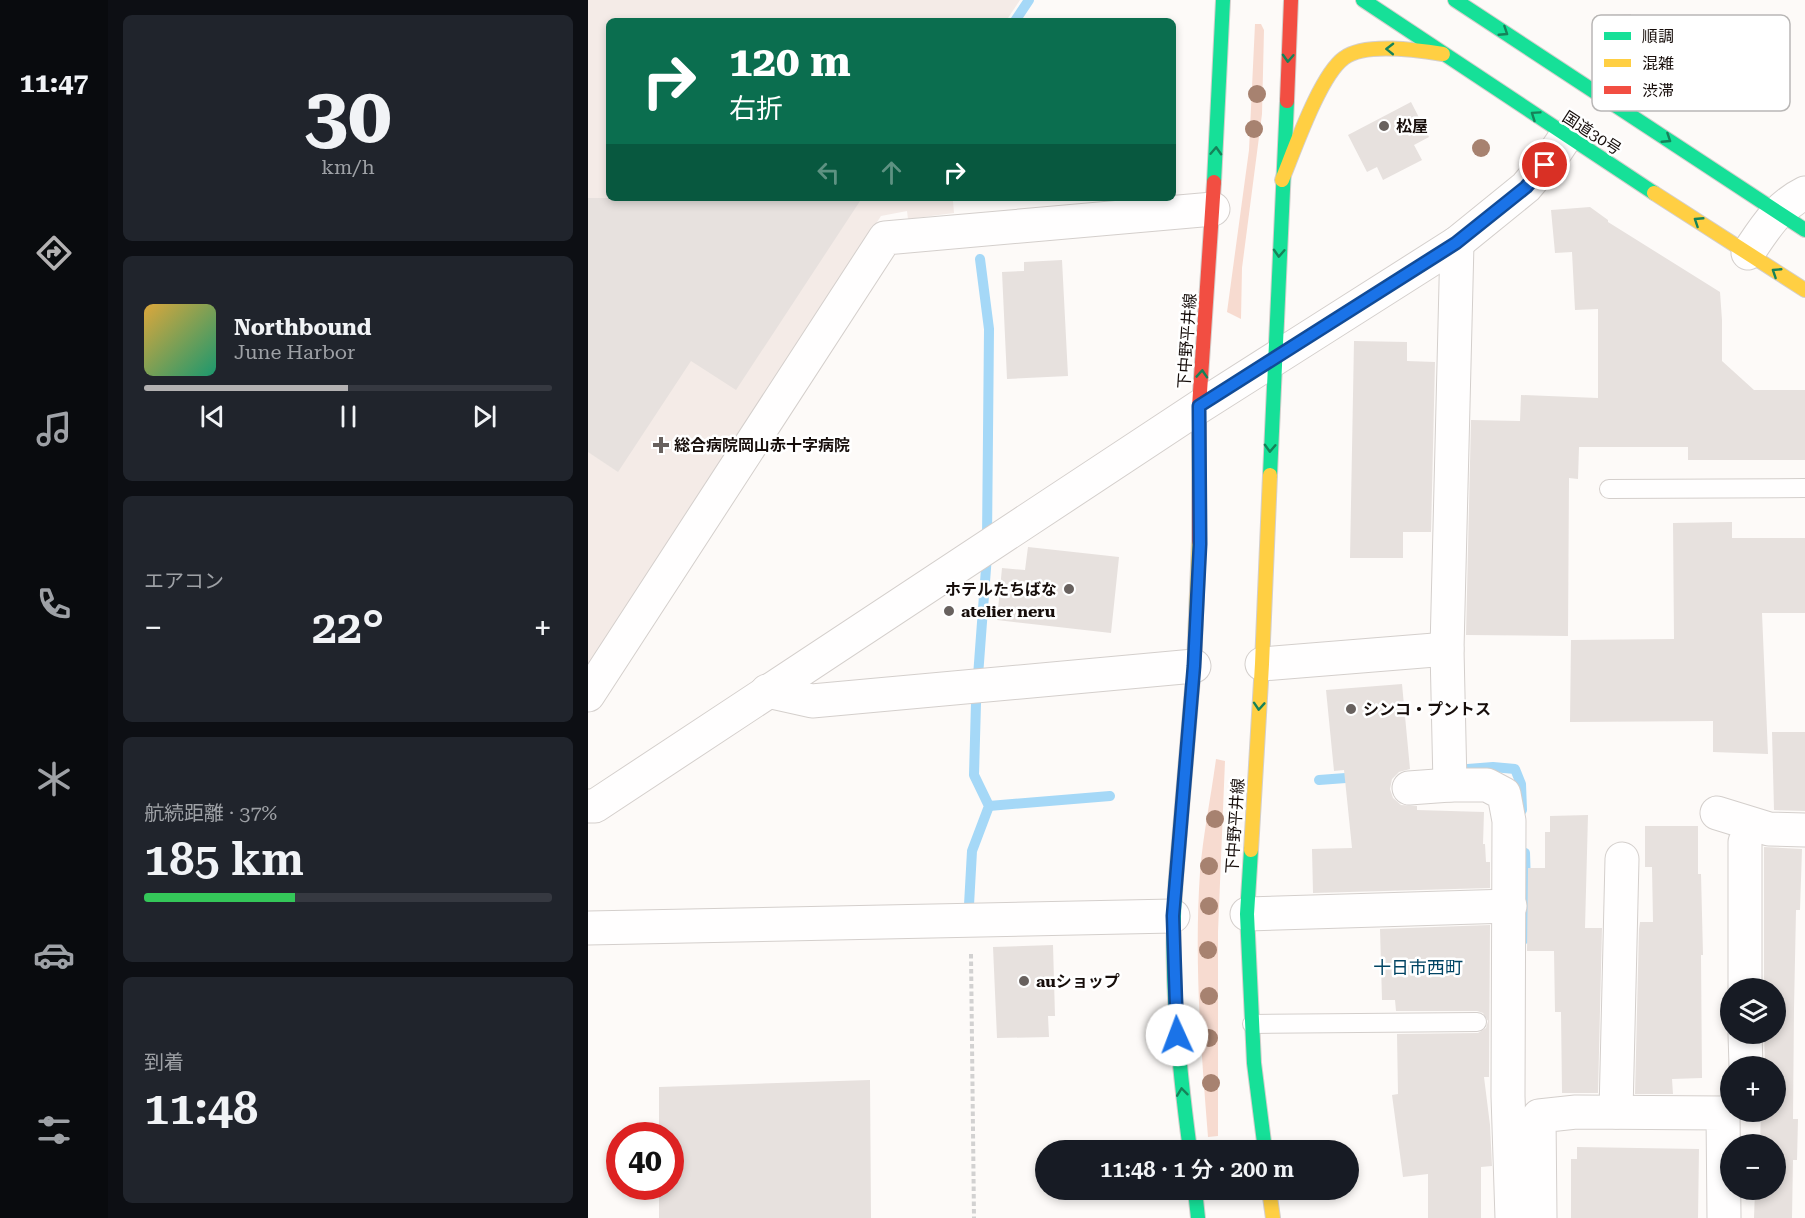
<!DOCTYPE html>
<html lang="ja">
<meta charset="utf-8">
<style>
:root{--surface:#171b24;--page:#20242c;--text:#f1f3f6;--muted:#9ea1a6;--line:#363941;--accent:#b3b1b2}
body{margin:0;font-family:"Roboto Serif","Noto Sans JP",serif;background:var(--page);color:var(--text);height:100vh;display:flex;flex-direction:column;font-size:22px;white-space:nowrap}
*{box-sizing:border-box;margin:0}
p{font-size:20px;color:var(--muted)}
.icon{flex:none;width:33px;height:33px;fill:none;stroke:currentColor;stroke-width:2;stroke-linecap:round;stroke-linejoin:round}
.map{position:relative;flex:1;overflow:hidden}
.side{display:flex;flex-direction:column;gap:15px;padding:15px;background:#0d0f14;width:480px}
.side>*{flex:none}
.guide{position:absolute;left:18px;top:18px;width:570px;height:183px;border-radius:9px;box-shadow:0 3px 9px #0003;background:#0b6e4f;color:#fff;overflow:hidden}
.fabs{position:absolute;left:1132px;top:978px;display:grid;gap:12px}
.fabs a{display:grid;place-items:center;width:66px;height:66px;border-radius:50%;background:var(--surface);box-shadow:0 3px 9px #0003;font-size:30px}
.speed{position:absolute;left:18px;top:1122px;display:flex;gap:12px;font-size:30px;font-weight:700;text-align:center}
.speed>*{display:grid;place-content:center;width:78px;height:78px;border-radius:50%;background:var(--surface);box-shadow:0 3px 9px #0003;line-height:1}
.speed .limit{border:9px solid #d22;background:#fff;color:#111}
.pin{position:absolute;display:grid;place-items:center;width:51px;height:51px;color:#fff;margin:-26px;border:3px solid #fff;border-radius:50%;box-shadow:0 2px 6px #0007}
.me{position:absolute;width:66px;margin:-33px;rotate:358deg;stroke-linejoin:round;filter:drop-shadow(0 0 4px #0008)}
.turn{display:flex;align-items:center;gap:21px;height:126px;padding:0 24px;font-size:27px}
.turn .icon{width:78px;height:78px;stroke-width:2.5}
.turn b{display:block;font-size:42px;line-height:51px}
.lanes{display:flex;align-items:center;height:57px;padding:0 24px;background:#0003;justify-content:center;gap:30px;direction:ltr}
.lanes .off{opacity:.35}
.big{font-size:45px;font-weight:600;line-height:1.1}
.side .widget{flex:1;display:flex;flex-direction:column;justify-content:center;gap:9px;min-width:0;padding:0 21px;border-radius:9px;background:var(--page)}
.side .dial{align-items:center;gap:0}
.dial b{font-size:78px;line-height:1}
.song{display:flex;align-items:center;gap:18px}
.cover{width:72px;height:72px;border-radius:9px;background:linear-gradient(135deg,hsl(40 70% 55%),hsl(160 70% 35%))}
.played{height:6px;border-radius:3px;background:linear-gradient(90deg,var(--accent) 50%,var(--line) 50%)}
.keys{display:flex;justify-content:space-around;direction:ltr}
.heat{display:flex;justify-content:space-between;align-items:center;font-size:33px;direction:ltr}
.charge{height:9px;border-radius:4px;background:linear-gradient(90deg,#34c759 37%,var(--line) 0)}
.trip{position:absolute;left:447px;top:1140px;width:324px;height:60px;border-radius:30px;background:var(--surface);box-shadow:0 3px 9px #0003;font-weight:600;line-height:60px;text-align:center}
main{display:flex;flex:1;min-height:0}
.menu{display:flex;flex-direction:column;width:108px;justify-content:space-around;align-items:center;background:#090b0e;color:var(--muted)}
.menu .icon{width:42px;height:42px}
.menu .selected{color:var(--accent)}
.menu b{font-size:27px;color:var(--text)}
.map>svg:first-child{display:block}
.built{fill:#f4ebe7}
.green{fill:#f7dbd0}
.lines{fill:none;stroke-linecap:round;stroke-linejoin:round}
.stream{stroke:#a5d8f7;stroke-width:10}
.building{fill:#e7e1de}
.lane-casing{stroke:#d4cfcc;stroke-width:20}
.street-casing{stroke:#d4cfcc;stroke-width:35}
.fast-casing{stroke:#d4cfcc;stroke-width:16}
.slow-casing{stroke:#d4cfcc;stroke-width:16}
.jam-casing{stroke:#d4cfcc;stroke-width:16}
.path{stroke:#d2d1d1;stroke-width:4;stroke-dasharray:4.5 3;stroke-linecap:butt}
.lane{stroke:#fffefe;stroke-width:18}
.street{stroke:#fffefe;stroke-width:33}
.fast{stroke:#16e098;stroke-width:14}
.slow{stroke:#ffcf43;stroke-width:14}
.jam{stroke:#f24e42;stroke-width:14}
.tree{fill:#a78270}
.oneway{stroke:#168259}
.route-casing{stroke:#114b97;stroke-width:15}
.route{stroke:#1a73e8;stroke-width:10}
.poi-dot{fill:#68615e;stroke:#fff;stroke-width:2}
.labels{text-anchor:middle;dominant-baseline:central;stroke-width:5;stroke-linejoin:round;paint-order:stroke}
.poi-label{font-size:16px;font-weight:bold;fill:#170e0b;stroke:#fff;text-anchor:start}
.street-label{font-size:16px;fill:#170e0b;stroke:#fff}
.neighbourhood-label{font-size:18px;fill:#004463;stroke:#fff}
.key{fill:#fff;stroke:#b9b7b6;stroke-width:1.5}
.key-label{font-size:16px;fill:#170e0b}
</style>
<main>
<nav class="menu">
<b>11:47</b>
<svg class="icon selected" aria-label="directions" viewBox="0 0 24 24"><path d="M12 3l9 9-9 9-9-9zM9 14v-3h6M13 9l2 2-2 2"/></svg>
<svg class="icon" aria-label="music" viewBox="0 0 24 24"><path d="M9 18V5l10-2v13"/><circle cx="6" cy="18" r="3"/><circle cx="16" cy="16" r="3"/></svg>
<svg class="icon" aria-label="phone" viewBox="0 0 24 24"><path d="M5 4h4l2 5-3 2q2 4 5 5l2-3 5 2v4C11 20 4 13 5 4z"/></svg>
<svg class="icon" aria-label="climate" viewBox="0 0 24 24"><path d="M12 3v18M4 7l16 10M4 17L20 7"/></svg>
<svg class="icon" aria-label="car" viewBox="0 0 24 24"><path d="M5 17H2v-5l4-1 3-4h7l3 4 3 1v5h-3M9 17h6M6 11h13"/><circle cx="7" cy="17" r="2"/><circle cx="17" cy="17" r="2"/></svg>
<svg class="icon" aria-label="filters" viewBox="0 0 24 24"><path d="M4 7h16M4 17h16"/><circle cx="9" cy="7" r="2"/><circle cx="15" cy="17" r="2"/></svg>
</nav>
<section class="side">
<div class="widget dial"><b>30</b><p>km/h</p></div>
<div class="widget">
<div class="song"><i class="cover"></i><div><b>Northbound</b><p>June Harbor</p></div></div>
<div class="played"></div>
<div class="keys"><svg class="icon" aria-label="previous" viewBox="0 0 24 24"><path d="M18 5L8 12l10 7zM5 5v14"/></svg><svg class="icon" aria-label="pause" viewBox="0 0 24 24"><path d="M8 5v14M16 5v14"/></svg><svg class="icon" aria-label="next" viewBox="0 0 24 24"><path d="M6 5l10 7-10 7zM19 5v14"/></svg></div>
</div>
<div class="widget"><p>エアコン</p>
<div class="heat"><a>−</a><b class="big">22°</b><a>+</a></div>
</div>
<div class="widget"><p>航続距離 · 37%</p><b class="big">185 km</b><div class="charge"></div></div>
<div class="widget"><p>到着</p><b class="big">11:48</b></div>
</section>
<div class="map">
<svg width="1217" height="1218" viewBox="0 0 1217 1218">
<rect width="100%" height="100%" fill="#fdfaf8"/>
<!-- built -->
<polygon class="built" points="0,0 432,0 418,21 21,21 21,198 371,198 371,201 365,201 366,213 320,219 319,211 293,216 0,671"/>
<!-- green -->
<g class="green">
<polygon points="667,24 673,24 676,30 674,114 654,268 653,319 639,312 661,150"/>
<path d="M628,759L637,761L630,932V1136L620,1137C613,1049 606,961 612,872C615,835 623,797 628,759Z"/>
</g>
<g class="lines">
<!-- stream -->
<g class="stream">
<polyline points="427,21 441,0"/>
<polyline points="392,259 401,329 399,540"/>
<polyline points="867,770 905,767 927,769 933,784 934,810"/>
<polyline points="731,780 771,777"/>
<polyline points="401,806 522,796"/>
<polyline points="937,853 938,885 937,939"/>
<polyline points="381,905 384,851 401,806 386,775 388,703 399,555"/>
</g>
</g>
<!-- building -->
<g class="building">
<polygon points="1043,14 1043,20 1156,16 1159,92 1094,94 1071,83 1070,51 1010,52 1008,15"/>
<polygon points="823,102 841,137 826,145 834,160 795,180 789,167 779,172 760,135"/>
<polygon points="0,198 274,198 148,390 103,361 30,472 0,452"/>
<polygon points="1002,207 1020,220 1020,222 1132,292 1134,320 1134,361 1166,390 1217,390 1217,460 1100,460 1100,447 991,447 990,479 981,478 980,636 878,635 883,420 932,421 933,395 1010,398 1010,309 987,310 984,252 967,253 963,210"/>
<polygon points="474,260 480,376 419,379 414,272 436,271 436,262"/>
<polygon points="766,341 819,342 819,361 847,362 843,532 815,532 815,558 762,558"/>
<polygon points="1144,522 1144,538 1217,538 1217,613 1174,613 1180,754 1125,752 1125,721 982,722 983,640 1086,639 1085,523"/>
<polygon points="440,547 531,557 523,633 409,620 414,568 437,570"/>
<polygon points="814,684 822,769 811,772 804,779 802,789 805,798 813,805 829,806 829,810 896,812 895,844 897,844 898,862 902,862 902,888 725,893 724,849 764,848 756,770 746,771 738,690"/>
<polygon points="1184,732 1217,732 1217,811 1186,810"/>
<polygon points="1000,815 997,928 1014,928 1010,1093 974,1093 973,1012 967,1012 966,951 939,951 940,868 957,868 957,832 962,832 962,816"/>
<polygon points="1057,826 1110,826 1110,874 1113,874 1115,955 1113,955 1114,1078 1084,1079 1085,1094 1047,1094 1051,929 1052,922 1065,922 1064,867 1057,867"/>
<polygon points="1176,847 1214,849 1212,910 1208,910 1206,1009 1205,1119 1210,1119 1209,1160 1205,1160 1204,1218 1166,1218 1167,1190 1188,1190 1188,1144 1172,1144 1173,1112 1188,1112 1188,1066 1177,1066 1176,1034 1188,1034 1188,988 1176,988"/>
<polygon points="902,925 901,1077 896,1077 902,1125 904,1166 893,1167 893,1218 840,1218 840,1174 815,1177 804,1095 810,1094 809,1034 890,1033 898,1028 900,1021 895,1013 889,1011 808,1011 807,1000 794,1000 792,929"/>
<polygon points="465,945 467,1016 460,1016 461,1037 409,1038 405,947"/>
<polygon points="282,1080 283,1218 71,1218 71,1186 82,1186 82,1136 71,1136 71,1087"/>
<polygon points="989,1147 1111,1149 1110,1218 983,1218 983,1159 989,1159"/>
</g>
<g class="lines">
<!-- lane casing -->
<g class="lane-casing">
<g id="lane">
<polyline points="1021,489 1217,488"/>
<polyline points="664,1024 889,1022"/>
</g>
</g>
<!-- street casing -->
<g class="street-casing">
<g id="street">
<polyline points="869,243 859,649 862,785 899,785 916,794 921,821 920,1096 924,1218"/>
<path d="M1160,253C1177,228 1189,207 1217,193"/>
<polyline points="674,664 859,649"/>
<polyline points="179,691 224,701 606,666"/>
<polyline points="0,695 297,238 625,209"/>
<polyline points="821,788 862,785"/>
<polyline points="0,806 7,806 611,407 869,243 938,187 968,151 978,136"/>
<polyline points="1129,813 1181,829 1217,830"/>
<polyline points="1157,842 1157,988"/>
<polyline points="659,914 922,906"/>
<polyline points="0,928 585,916"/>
<polyline points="1157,1034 1158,1066"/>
<polyline points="1028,1112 1034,859"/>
<polyline points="952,1218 951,1116 988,1112 1135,1113 1136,1218"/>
</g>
</g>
<!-- fast casing -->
<g class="fast-casing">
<g id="fast">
<polyline points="775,0 1066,193"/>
<polyline points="867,0 1217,230"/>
<polyline points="626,182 635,0"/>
<polyline points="682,475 699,101"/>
<polyline points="663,850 659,914 666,1063 677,1150"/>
<path d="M588,878C581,968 590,1060 602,1150"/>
<polyline points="607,1190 610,1218"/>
</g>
</g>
<!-- slow casing -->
<g class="slow-casing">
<g id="slow">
<path d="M694,180C706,151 732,75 756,58C777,42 830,50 855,54"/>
<polyline points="1066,193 1217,290"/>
<polyline points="663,850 674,664 682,475"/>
<polyline points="588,878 606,666 611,541"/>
<polyline points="681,1190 685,1218"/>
</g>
</g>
<!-- jam casing -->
<g class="jam-casing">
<g id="jam">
<polyline points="699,101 703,0"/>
<polyline points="611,541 611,407 626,182"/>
</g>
</g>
<!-- path -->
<polyline class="path" points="383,954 386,1218"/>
<!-- lane -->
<use href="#lane" class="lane"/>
<!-- street -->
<use href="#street" class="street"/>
<!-- fast -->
<use href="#fast" class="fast"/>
<!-- slow -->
<use href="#slow" class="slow"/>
<!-- jam -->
<use href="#jam" class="jam"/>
</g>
<!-- trees -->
<g class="tree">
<circle cx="669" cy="94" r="9"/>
<circle cx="666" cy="129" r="9"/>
<circle cx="893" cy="148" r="9"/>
<circle cx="627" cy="819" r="9"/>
<circle cx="621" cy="866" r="9"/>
<circle cx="621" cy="906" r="9"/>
<circle cx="620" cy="950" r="9"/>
<circle cx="621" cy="996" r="9"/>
<circle cx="621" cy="1038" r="9"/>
<circle cx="623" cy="1083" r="9"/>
</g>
<!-- one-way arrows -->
<defs><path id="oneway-chevron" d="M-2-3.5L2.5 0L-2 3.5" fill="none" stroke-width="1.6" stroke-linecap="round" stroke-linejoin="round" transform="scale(1.5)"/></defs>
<g class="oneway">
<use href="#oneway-chevron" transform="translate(916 32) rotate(33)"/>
<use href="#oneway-chevron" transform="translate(802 49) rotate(-179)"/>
<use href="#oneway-chevron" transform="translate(700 58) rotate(93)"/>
<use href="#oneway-chevron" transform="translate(947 115) rotate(-146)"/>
<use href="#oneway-chevron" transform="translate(1079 139) rotate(33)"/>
<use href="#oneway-chevron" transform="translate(628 151) rotate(-87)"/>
<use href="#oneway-chevron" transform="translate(1110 221) rotate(-147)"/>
<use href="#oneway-chevron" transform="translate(691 253) rotate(93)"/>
<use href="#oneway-chevron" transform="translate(1188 272) rotate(-147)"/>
<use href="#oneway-chevron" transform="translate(614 374) rotate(-86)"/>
<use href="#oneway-chevron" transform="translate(682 448) rotate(92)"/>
<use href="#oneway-chevron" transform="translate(671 706) rotate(94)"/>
<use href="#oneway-chevron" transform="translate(594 1092) rotate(-97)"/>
</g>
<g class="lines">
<!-- route casing -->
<g class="route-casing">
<polyline id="route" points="589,1035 585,916 606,666 612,544 611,406 868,243 938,187 957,165"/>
</g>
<!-- route -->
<use href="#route" class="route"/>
</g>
<!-- markers -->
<g class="poi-dot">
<circle cx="796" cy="126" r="6"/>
<path d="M70 436h6v6h6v6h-6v6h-6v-6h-6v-6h6z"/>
<circle cx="481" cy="589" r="6"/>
<circle cx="361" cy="611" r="6"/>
<circle cx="763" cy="709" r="6"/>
<circle cx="436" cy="981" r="6"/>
</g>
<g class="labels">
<!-- poi labels -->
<g class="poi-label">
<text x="808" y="126">松屋</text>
<text x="86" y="445">総合病院岡山赤十字病院</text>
<text x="469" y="589" text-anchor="end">ホテルたちばな</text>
<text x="373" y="611">atelier neru</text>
<text x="775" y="709">シンコ・プントス</text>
<text x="448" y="981">auショップ</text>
</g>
<!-- street labels -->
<g class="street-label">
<text transform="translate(1004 133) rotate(33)">国道30号</text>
<text transform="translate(599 341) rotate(-86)">下中野平井線</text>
<text transform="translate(647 826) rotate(-86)">下中野平井線</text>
</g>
<!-- neighbourhood labels -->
<g class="neighbourhood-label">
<text x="830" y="967">十日市西町</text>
</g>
</g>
<!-- legend -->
<rect x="1004" y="15" width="198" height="96" rx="9" class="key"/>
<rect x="1016" y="32" width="27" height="8" fill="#16e098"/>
<rect x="1016" y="59" width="27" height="8" fill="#ffcf43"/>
<rect x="1016" y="86" width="27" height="8" fill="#f24e42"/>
<g class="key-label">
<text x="1054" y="42">順調</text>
<text x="1054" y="69">混雑</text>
<text x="1054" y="96">渋滞</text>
</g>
</svg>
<div class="fabs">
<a><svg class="icon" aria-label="layers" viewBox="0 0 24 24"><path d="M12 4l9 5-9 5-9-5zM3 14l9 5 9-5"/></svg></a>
<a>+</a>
<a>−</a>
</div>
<div class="speed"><div class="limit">40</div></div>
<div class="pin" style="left:957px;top:165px;background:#d93025"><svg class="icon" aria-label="arrive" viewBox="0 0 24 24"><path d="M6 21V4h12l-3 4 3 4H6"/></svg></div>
<svg class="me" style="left:589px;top:1035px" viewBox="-20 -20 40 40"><circle r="19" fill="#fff"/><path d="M0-13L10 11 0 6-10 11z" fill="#1a73e8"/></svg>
<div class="trip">11:48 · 1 分 · 200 m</div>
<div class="guide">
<div class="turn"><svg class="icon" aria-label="right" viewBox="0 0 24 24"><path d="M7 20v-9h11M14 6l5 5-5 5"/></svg><div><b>120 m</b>右折</div></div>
<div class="lanes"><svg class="icon off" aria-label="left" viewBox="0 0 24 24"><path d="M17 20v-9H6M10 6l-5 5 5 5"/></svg><svg class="icon off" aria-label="ahead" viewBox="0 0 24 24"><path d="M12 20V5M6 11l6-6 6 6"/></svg><svg class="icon" aria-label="right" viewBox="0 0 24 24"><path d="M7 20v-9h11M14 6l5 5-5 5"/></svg></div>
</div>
</div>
</main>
